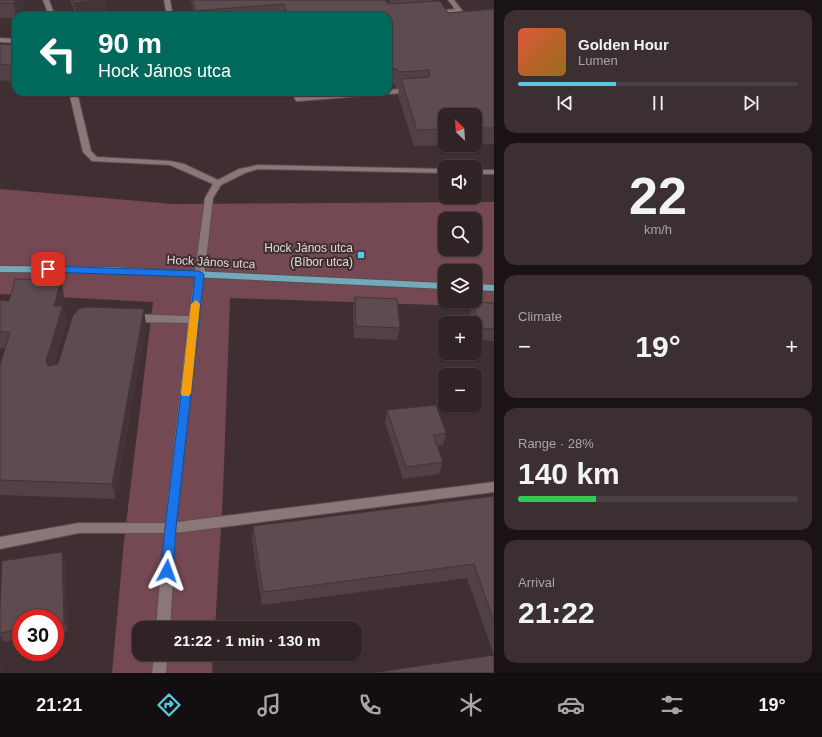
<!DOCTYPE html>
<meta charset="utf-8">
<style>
:root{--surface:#302326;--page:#3c2f32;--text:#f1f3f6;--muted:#a8a4a7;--line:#4b4043;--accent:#58c9e3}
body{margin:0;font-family:Arial,sans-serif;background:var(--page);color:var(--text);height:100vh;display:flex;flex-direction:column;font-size:15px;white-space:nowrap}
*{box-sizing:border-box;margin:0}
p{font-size:13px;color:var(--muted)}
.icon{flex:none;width:22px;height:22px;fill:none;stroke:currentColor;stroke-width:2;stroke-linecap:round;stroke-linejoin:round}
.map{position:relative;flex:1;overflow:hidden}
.drawer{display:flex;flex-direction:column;gap:10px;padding:10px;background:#1a1315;width:328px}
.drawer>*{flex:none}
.top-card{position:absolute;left:12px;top:12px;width:380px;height:84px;border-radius:12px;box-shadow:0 1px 3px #0004,0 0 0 1px var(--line);background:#00695c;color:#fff;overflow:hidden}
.needle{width:26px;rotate:335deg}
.buttons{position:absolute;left:438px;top:108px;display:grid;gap:8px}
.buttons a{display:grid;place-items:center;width:44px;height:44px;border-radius:8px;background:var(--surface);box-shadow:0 1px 3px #0004,0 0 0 1px var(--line);font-size:20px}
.speed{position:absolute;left:12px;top:609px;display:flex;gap:8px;font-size:20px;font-weight:700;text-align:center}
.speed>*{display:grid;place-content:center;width:52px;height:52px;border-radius:50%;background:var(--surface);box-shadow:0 1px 3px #0004,0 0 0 1px var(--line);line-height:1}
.speed .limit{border:6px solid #d22;background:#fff;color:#111}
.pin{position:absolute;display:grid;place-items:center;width:34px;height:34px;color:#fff;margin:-17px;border-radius:8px;box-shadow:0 2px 6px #0006}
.me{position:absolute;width:44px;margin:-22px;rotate:4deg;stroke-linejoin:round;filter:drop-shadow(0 0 3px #0008)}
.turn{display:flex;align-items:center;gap:14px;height:84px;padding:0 20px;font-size:18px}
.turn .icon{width:52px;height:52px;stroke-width:2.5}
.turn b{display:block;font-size:28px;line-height:34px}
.big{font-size:30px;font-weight:700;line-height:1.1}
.drawer .card{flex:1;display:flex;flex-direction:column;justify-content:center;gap:6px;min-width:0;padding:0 14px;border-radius:12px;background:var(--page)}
.drawer .dial{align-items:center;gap:0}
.dial b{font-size:52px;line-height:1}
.song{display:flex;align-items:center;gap:12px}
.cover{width:48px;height:48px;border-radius:6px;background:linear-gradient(135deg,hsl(10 70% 55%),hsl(40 70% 35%))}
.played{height:4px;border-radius:2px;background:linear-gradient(90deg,var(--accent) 35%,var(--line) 35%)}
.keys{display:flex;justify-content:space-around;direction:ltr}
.heat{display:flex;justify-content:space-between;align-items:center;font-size:22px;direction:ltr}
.charge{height:6px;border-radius:3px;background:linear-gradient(90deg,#34c759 28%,var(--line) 0)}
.trip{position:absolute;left:132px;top:621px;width:230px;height:40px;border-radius:12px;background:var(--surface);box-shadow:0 1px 3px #0004,0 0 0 1px var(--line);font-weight:700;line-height:40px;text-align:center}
.menu{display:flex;height:64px;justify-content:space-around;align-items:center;background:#130e0f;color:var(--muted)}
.menu .icon{width:28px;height:28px}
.menu .active{color:var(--accent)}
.menu b{font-size:18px;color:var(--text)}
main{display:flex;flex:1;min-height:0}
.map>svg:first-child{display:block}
.green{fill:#754953;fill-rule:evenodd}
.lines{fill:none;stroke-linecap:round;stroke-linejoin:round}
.minor-casing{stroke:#5b4c4f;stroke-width:2}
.major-casing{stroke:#5b4c4f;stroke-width:2}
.minor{fill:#8b767a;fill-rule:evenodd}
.major{fill:#73a9ba;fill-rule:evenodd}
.wall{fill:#514044}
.shaded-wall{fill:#423437}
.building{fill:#5e4b4f;stroke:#423437}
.route{fill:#1a73e8;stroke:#114b97}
.slow{fill:#f59e0b}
.poi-dot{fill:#58c9e3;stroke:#402f32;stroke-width:1.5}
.labels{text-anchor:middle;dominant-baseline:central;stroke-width:4;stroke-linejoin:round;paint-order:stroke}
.poi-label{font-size:12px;fill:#e2d6d8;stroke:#402f32;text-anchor:end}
.street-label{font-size:12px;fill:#e2d6d8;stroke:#402f32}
</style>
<main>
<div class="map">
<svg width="494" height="673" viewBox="0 0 494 673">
<rect width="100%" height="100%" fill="#402f32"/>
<!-- green -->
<path class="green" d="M0,189L173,204L494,202V307L230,298L223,492L215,628H139V654H213L212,673H112L124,541L153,302L0,294ZM445,219H475V249H445ZM445,271H475V301H445Z"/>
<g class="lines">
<!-- minor casing -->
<g class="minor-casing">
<g id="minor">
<polygon points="43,0 49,0 55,16 49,16"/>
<polygon points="164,0 170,0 173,16 167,16"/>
<polygon points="448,0 454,0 465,14 464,15 460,15 458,13 432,14 431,13 434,11 455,9"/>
<polygon points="0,38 16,39 16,43 0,42"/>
<polygon points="412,88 416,90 415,92 299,101 296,101 292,92 300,92 302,97 359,92 388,92 388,90"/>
<polygon points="69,92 77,92 91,151 97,157 170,161 184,164 218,180 239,169 258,165 445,169 445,173 258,169 245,173 221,185 213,198 177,522 494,482 494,492 176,533 170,628 156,628 164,533 79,533 0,549 0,537 79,523 165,523 188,323 132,322 127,318 132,314 189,316 205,198 213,184 170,165 92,161 83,152"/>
<rect x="475" y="170" width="19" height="4"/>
<polygon points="154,654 168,654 166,673 152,673"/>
</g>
</g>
<!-- major casing -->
<g class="major-casing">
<g id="major">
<polygon points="0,266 107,267 445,283 445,289 107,273 0,272"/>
<polygon points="475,284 494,285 494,291 475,290"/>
</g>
</g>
<!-- minor -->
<use href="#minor" class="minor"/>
<!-- major -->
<use href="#major" class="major"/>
</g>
<!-- wall -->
<g class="wall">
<polygon points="0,0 25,0 17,16 16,16 16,18 0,18"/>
<polygon points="70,0 105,0 107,13 89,16 76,16"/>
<polygon points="191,0 434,0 434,1 448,13 494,9 494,144 475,144 475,115 445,115 445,145 452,145 414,146 398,95 399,88 396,88 395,84 388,85 388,16 194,16"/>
<polygon points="0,44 16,45 16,82 0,80"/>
<polygon points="61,280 64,297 62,306 68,322 66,325 54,365 58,364 144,309 146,325 115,499 0,495 0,365 5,348 0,348 0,300 9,301"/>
<polygon points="355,297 400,328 397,340 354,338 353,309"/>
<polygon points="474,302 494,303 494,341 475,340 475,323 472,323 470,314"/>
<polygon points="387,410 446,433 443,445 437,446 443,462 439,474 403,479 385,422"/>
<polygon points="494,496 494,673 494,655 467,578 262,605 252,540 253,526"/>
<polygon points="66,562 68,631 55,633 55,618 21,618 21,639 4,642 0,634 0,610"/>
</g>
<!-- shaded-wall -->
<g class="shaded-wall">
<polygon points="14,0 25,0 17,16 16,16 16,18 13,3"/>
<polygon points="94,0 105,0 107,13 89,16 77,16 74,3"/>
<polygon points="386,0 390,0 388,12 384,15"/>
<polygon points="121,92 142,92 142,93 122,97"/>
<polygon points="61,280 64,297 60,313 62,308 64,306 68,322 66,325 51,377 46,361 54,306"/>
<polygon points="144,309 146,325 115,499 112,484"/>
<polygon points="62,552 66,562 68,631 64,622"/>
<polygon points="0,666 2,670 2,673 0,673"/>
</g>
<!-- building -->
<g class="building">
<polygon points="0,0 14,0 13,3 0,3"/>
<polygon points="73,0 94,0 74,3"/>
<polygon points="193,0 386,0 386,2 390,4 440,1 448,13 494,9 494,128 475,128 475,115 445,115 445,129 417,130 401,79 429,77 430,70 399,72 397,69 388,69 388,16 288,16 284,4 195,11"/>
<polygon points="0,44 16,45 16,66 0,64"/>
<polygon points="15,279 61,280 54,306 64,306 62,308 46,361 48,366 58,364 73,315 80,308 86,307 144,309 112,484 0,480 0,365 10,332 0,332 0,300 9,301"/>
<polygon points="355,297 397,299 400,328 356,326"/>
<polygon points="474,302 494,303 494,329 478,328"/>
<polygon points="436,405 446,433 433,435 443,462 406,467 387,410"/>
<polygon points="494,496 494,622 474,564 263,592 253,526"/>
<polygon points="62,552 64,622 55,623 55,618 21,618 21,629 0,633 0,610 2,561"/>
<polygon points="494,655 494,673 371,673"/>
</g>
<!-- route -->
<polygon class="route" points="48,266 199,271 204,274 176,528 173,571 171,575 167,576 163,575 161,571 165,528 195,277 48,272 44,269"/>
<!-- slow -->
<polygon class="slow" points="196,300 200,304 191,393 189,396 182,396 181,393 191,304"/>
<!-- markers -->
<rect class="poi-dot" x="357" y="251" width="8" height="8" rx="2"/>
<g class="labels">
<!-- poi labels -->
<g class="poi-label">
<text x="353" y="248">Hock János utca<tspan x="353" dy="14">(Bíbor utca)</tspan></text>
</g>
<!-- street labels -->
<g class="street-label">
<text transform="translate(211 262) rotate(3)">Hock János utca</text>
</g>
</g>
</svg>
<div class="buttons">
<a><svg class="needle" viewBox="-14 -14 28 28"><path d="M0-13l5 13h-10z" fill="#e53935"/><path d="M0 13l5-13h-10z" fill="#a8a4a7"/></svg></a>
<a><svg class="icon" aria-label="sound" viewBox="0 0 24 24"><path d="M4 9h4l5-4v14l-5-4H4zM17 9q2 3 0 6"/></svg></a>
<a><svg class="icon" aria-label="search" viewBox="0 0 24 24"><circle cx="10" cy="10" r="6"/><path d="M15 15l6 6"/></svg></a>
<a><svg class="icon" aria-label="layers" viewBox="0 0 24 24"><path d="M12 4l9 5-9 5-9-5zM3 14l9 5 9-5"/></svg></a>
<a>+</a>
<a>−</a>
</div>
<div class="speed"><div class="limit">30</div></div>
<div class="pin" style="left:48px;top:269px;background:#d93025"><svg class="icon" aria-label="arrive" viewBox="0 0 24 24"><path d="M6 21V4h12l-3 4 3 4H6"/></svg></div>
<svg class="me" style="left:167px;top:571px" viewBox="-20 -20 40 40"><path d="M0-17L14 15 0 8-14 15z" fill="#1a73e8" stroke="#fff" stroke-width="4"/></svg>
<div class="trip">21:22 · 1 min · 130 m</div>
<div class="top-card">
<div class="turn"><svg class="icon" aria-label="left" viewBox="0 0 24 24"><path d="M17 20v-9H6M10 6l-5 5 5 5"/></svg><div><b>90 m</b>Hock János utca</div></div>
</div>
</div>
<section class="drawer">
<div class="card">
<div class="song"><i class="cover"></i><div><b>Golden Hour</b><p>Lumen</p></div></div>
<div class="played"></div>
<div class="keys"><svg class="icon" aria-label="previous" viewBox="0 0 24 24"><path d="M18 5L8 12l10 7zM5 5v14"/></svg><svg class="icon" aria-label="pause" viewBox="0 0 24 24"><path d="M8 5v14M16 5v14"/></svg><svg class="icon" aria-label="next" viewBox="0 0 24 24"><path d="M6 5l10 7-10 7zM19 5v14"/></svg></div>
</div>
<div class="card dial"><b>22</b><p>km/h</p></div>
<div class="card"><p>Climate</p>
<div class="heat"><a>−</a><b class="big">19°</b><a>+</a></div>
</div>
<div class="card"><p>Range · 28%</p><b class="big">140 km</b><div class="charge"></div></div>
<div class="card"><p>Arrival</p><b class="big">21:22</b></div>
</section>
</main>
<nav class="menu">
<b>21:21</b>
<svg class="icon active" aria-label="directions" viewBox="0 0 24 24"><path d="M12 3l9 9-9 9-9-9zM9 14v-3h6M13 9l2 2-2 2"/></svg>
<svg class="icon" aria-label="music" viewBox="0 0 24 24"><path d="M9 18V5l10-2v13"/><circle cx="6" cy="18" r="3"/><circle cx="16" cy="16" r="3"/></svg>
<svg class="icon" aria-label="phone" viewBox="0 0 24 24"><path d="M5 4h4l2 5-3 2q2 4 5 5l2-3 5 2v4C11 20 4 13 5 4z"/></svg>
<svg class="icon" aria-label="climate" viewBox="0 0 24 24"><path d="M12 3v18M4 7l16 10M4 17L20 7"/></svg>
<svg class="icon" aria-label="car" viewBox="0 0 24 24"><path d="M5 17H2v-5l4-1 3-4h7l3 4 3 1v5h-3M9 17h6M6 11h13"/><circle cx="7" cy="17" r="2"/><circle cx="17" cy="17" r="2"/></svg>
<svg class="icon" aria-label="filters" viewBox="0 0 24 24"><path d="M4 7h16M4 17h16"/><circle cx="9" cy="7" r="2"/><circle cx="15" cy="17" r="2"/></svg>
<b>19°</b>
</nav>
